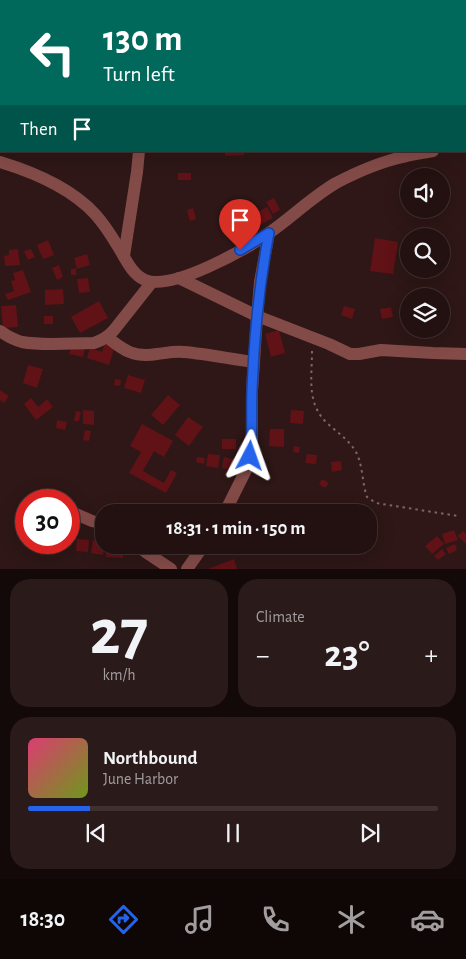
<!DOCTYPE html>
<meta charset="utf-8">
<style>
:root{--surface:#221110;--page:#2a1a19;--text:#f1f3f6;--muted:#a29d9f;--line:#3f3130;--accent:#2563eb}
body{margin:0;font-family:"Alegreya Sans",sans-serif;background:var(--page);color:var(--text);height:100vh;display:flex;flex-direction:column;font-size:19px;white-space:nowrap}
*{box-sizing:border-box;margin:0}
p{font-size:16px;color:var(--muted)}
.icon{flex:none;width:28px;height:28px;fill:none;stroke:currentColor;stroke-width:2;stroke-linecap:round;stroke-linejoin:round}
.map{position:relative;height:569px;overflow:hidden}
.drawer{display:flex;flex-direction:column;gap:10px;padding:10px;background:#130909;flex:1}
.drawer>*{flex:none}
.top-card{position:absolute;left:0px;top:0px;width:466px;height:152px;box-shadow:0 5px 20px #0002,0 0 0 1px var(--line);background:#00695c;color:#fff;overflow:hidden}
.controls{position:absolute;left:400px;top:168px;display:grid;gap:10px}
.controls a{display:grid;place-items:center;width:50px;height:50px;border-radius:50%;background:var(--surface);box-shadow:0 5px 20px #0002,0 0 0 1px var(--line);font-size:25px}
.speed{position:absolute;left:15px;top:489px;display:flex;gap:10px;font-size:25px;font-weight:700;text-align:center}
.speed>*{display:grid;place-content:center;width:65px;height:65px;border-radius:50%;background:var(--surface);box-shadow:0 5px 20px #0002,0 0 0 1px var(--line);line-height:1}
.speed .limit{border:8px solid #d22;background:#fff;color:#111}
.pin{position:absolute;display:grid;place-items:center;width:42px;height:42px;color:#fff;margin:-51px -21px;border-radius:50% 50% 50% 0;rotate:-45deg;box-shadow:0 0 5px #0007}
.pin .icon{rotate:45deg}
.me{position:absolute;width:55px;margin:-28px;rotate:4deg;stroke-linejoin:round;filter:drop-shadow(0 0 4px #0008)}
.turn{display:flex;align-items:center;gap:18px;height:105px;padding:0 20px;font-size:22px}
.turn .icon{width:65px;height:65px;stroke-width:2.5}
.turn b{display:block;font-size:35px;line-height:42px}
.then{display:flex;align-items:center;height:48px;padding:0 20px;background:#0003;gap:10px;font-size:19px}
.big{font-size:38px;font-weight:600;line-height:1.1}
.drawer .card{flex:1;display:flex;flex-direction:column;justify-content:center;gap:8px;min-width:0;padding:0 18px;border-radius:20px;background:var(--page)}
.drawer .dial{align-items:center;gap:0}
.dial b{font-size:65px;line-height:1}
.song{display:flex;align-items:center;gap:15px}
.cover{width:60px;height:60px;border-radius:8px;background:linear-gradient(135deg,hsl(340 70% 55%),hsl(80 70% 35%))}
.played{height:5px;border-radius:2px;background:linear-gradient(90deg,var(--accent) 15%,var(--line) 15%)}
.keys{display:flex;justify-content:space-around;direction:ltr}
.heat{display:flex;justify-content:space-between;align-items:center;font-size:28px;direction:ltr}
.drawer .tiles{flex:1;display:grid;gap:10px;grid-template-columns:1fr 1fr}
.card:last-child{grid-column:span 2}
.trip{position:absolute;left:95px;top:504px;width:282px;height:50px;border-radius:20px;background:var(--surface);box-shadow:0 5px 20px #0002,0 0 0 1px var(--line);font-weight:600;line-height:50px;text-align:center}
.tabs{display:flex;height:80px;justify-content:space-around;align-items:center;background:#0e0706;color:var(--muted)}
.tabs .icon{width:35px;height:35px}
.tabs .on{color:var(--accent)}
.tabs b{font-size:22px;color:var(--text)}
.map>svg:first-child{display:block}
.building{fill:#601216}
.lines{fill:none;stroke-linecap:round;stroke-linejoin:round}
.path{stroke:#7c6766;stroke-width:2;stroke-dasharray:2.5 4;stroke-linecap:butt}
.minor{stroke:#834b48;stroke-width:12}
.route-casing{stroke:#184099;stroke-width:12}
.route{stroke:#2563eb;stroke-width:9}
</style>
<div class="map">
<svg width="466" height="569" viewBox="0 0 466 569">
<rect width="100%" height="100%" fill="#2e1716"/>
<!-- building -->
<g class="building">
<polygon points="225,151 244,151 244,155 225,156"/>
<rect x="178" y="173" width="13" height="7"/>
<polygon points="274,198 280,210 273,214 266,202"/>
<polygon points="267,207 273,218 260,225 254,214"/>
<polygon points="193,208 196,219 190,221 187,210"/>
<polygon points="375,238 398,242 393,274 370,271"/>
<polygon points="48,240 54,255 43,259 37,245"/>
<polygon points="18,249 20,265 5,266 4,256 9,255 9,250"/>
<polygon points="31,249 35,257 28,260 24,251"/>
<polygon points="87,254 90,265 77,269 74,258"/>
<polygon points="59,265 63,277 57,280 52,268"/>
<polygon points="76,268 76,275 71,275 71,269"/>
<polygon points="23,270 31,292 8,300 5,294 14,291 11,281 15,280 13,273"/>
<polygon points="88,278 90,292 79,293 77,279"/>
<polygon points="63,289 64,304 45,305 45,290"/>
<polygon points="99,301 108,318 80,333 71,317"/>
<polygon points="16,305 18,327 3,328 1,306"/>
<polygon points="344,306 355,309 352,319 341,315"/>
<polygon points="391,307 393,317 382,319 380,309"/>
<rect x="44" y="316" width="9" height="8"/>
<polygon points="279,330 285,353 271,357 265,334"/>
<polygon points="105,343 115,346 109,365 87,358 90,348 102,352"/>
<polygon points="72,345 85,348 83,357 69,354"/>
<polygon points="28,365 43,369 37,388 23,383"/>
<polygon points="128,375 145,380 141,393 124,388"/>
<polygon points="115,379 121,380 120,386 114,385"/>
<polygon points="0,390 9,396 4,403 0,400"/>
<polygon points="168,395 180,405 163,425 151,415"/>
<polygon points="31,398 38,407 47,399 53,407 36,420 24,404"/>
<polygon points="83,410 94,411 94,425 83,424"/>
<polygon points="291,410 304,411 303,424 290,423"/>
<polygon points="76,411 81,412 79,421 74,421"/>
<polygon points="188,417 203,427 189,446 175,435"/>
<polygon points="57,420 67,422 65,430 56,428"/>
<polygon points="142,424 173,441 164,457 154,451 143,471 164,483 171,470 177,473 166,493 129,473 141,452 130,446"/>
<polygon points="270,429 284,429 284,447 269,446"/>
<polygon points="85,430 91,431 89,441 83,440"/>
<rect x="222" y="439" width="14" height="10"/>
<polygon points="294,446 300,447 299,453 293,452"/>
<polygon points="208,454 220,455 218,468 206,466"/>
<polygon points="307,454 317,455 316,464 305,463"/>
<polygon points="197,457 205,458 204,464 196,462"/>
<polygon points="224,457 236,460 233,471 222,468"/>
<polygon points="341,461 342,470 332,472 331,462"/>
<polygon points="322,479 329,483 325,488 319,484"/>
<polygon points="265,504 267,512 238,512 237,509"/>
<polygon points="290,505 297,506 296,512 289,512"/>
<polygon points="454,530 458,540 445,544 442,534"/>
<polygon points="463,531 466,534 466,544 458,536"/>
<polygon points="437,536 444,544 432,554 425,546"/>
<polygon points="77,539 89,540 88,552 76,551"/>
<polygon points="93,540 104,542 105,545 103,555 91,553"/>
<polygon points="455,544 457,550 449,554 446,548"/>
<polygon points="108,545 124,545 123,558 106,557"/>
<polygon points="442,549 446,554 438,560 434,556"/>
<polygon points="234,559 237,569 208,569"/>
</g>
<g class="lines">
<!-- path -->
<path class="path" d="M312,351C312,378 306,404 328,424C338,433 349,440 356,452C363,465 362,483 367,497L376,503L458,516"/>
<!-- minor -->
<g class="minor">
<polyline points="465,145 466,144"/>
<path d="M0,162C33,172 71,188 95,214C103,223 111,235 117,245C125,257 131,274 145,280C173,291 246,249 269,233C292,217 312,197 336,183C357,172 380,162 403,157C413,154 423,153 433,151"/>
<polyline points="124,256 137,172 139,151"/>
<polyline points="179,278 257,316 329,344 350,354 359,354 381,350 433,353 466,354"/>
<path d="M0,331C7,336 14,340 22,342C43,346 72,343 94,343C103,340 108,337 114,330L152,282"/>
<path d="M107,337C124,351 135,358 157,354C166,353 174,351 184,352C207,354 231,359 254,362"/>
<polyline points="69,511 92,521 104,524"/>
<polyline points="225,512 246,470 250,456 252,441 252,391 257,316 260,282 269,233"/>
<polyline points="137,545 147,553 171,569"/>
<polyline points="187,569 204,545"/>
</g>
</g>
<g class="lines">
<!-- route casing -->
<g class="route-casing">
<path id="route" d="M240,250L269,233C259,285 254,338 252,390C251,412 253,434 250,456"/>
</g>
<!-- route -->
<use href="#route" class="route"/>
</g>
</svg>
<div class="controls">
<a><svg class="icon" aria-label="sound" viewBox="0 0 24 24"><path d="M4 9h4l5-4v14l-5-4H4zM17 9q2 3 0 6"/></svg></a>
<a><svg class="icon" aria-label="search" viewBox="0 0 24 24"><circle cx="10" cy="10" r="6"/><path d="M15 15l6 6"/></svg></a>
<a><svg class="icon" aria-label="layers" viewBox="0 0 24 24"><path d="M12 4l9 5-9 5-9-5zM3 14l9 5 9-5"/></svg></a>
</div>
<div class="speed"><div class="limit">30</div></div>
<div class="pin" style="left:240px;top:250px;background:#d93025"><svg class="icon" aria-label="arrive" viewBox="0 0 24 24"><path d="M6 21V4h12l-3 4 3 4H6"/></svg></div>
<svg class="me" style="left:250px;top:456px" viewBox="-20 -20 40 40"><path d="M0-17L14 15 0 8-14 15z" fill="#2563eb" stroke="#fff" stroke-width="4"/></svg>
<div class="trip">18:31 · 1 min · 150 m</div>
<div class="top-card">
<div class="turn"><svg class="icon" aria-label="left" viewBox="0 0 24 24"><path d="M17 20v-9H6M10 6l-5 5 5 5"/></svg><div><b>130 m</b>Turn left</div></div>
<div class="then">Then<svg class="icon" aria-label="arrive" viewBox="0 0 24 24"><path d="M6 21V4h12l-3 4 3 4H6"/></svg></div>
</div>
</div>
<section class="drawer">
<div class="tiles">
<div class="card dial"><b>27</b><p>km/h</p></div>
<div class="card"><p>Climate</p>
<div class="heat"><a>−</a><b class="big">23°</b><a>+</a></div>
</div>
<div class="card">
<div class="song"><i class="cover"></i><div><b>Northbound</b><p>June Harbor</p></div></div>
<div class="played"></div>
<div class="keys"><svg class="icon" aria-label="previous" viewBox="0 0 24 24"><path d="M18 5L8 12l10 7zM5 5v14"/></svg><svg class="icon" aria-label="pause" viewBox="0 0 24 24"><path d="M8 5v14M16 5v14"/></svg><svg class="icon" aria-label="next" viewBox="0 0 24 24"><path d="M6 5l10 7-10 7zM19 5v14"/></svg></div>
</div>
</div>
</section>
<nav class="tabs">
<b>18:30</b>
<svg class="icon on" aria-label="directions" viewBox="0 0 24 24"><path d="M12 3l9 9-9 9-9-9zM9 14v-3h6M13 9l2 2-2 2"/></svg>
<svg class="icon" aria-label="music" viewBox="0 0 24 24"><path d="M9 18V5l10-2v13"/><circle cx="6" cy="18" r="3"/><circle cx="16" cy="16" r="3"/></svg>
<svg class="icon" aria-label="phone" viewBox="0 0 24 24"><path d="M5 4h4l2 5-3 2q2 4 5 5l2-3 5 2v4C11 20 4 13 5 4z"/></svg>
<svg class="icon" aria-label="climate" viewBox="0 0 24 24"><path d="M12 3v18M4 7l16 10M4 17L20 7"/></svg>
<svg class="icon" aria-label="car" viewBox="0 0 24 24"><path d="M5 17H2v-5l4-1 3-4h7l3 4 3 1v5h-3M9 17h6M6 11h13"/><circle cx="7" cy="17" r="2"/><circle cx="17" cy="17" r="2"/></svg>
</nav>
